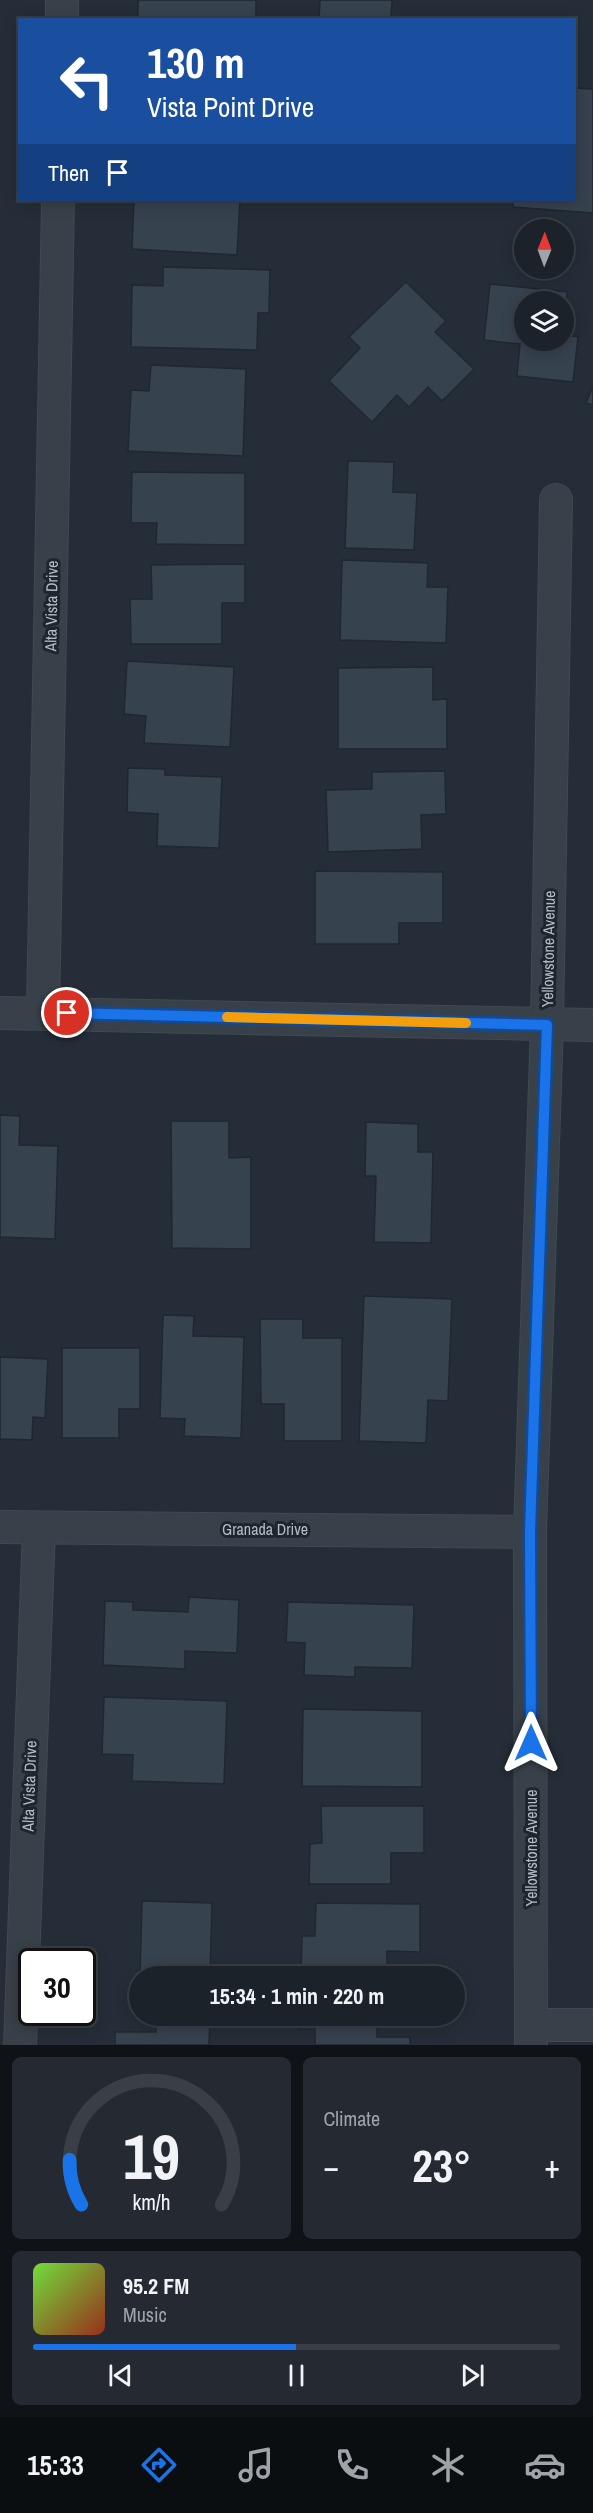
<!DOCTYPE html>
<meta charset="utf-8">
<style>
:root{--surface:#1c222a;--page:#252a32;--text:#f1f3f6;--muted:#a0a4a8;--line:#3a3f47;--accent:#1a73e8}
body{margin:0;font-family:"Archivo Narrow",sans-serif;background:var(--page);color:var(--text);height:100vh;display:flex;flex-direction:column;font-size:22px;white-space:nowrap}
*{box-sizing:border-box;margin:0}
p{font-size:20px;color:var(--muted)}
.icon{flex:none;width:33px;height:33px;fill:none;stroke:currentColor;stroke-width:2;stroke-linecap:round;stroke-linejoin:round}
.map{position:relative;height:2045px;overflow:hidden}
.sheet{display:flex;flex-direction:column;gap:12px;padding:12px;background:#0f1317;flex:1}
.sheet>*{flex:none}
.banner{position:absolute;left:18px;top:18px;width:558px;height:183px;border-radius:0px;box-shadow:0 3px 15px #0003,0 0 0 2px var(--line);background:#1a4fa0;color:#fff;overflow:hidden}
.needle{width:39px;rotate:1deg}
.tools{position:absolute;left:514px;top:219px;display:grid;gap:12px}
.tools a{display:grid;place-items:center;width:60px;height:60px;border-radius:50%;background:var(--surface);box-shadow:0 3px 15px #0003,0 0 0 2px var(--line);font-size:30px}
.speed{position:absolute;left:18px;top:1948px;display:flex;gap:12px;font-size:30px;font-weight:700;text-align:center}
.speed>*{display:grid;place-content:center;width:78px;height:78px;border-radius:50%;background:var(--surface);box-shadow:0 3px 15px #0003,0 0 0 2px var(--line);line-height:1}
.speed .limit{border:3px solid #111;border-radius:9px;background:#fff;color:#111}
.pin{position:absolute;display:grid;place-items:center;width:51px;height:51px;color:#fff;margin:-26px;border:3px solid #fff;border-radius:50%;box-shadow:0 2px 6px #0007}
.me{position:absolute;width:66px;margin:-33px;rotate:0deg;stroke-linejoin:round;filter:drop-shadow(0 0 4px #0008)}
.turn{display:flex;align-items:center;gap:21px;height:126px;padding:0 30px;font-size:27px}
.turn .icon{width:78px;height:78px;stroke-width:2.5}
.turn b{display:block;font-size:42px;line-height:51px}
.then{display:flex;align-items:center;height:57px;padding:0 30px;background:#0003;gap:12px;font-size:22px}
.big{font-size:45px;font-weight:700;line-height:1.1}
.sheet .card{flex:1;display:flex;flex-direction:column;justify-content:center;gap:9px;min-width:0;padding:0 21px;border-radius:9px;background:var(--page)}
.sheet .dial{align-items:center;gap:0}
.dial svg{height:156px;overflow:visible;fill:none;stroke:var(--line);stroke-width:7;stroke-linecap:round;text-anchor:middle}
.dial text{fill:var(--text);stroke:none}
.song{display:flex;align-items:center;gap:18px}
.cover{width:72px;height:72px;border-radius:9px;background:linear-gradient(135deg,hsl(100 70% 55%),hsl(10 70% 35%))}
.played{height:6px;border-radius:3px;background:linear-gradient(90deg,var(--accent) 50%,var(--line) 50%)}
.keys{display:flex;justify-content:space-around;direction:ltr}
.heat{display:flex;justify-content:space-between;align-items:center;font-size:33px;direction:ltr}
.sheet .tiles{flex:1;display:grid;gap:12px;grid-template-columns:1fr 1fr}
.card:last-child{grid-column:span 2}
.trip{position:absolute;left:129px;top:1966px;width:336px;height:60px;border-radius:30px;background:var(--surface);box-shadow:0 3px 15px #0003,0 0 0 2px var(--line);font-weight:700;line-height:60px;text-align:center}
.menu{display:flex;height:96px;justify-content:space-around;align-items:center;background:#0b0e11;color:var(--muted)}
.menu .icon{width:42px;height:42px}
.menu .selected{color:var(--accent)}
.menu b{font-size:27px;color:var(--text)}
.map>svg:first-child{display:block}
.building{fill:#37424f;stroke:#1f2730;stroke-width:1.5}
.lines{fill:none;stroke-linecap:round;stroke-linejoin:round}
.minor-casing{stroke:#414952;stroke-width:34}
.minor{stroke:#384049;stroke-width:32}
.route-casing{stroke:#114b97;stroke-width:15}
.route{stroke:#1a73e8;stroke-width:10}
.slow{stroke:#f59e0b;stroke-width:10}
.labels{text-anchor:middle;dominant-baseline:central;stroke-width:6;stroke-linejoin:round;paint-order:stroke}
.street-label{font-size:16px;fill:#b3bbc5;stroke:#1d252e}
</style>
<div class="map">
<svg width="593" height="2045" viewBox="0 0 593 2045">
<rect width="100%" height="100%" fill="#252e38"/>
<!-- building -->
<g class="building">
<rect x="138" y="0" width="118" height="20"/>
<polygon points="320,0 392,0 391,20 319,20"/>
<polygon points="574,88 593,89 593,213 513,207 513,200 574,200"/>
<polygon points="134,200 240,200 237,255 132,249"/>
<polygon points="163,267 270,270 269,313 258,313 257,350 131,347 132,285 163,286"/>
<polygon points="406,282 446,321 435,332 474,369 442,401 428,387 409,407 397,395 372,422 329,381 360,348 349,337"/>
<polygon points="490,284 567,292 564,322 564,302 525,302 525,340 564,340 564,335 578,337 573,382 517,376 520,344 484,340"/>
<polygon points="151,365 246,369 243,456 128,451 131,390 149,391"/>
<polygon points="593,386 593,405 586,403"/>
<polygon points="348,461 394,462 393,492 417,493 414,550 345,548"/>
<polygon points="132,472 245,473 245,545 156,544 157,523 131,523"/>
<polygon points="342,560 428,563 427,587 448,587 446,643 340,640"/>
<polygon points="245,564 245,603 222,603 222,644 131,644 130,599 152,599 151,565"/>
<polygon points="127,661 234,667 230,747 144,743 146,716 124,714"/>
<polygon points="433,667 433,700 447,699 447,749 338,749 338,668"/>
<polygon points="128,768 165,769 165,775 222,777 219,848 157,846 158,814 127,812"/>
<polygon points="445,771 446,814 421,815 422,849 328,852 326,790 372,789 372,772"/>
<polygon points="315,871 443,872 443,923 399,923 399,944 315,944"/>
<polygon points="0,1115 20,1116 19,1145 58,1146 55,1239 0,1237"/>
<polygon points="171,1121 229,1121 229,1158 251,1157 251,1249 172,1248"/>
<polygon points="366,1122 418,1124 418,1152 433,1152 431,1243 374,1242 376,1176 365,1176"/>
<polygon points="364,1296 452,1299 448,1401 428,1400 426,1443 359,1441"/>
<polygon points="163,1315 194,1316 193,1336 244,1337 241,1438 184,1436 185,1419 160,1418"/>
<polygon points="260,1319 303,1319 303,1338 342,1338 342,1441 284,1441 284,1404 261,1404"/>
<polygon points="62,1348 140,1348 140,1409 119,1409 119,1438 62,1438"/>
<polygon points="0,1357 48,1359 45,1418 33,1417 32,1440 0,1439"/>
<polygon points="189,1597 239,1600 237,1653 185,1651 185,1669 103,1665 105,1601 133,1602 133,1610 188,1612"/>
<polygon points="288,1602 414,1605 412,1668 355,1667 355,1677 304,1675 305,1643 286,1642"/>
<polygon points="104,1697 227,1701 224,1784 132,1781 133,1755 102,1754"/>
<polygon points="303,1709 422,1711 422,1787 302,1786"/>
<polygon points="321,1806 424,1806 424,1853 391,1853 391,1884 309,1884 310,1844 322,1843"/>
<polygon points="142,1901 212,1903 210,1977 140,1977"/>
<polygon points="316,1903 420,1904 420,1952 387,1951 387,1977 301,1977 302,1936 315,1936"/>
<polygon points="156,2016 210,2016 209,2045 115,2045 115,2032 156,2032"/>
<polygon points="299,2016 377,2016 377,2037 410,2037 410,2045 315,2045 315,2029 299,2029"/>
</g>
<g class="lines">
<!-- minor casing -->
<g class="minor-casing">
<g id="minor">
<polyline points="62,20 62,0"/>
<polyline points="43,1012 58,200"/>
<polyline points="0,1013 593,1025"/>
<polyline points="0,1527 530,1532"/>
<polyline points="532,2025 593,2025"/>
<polyline points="20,2045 39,1528"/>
<polyline points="531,2045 530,1532 547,1025 556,500"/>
</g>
</g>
<!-- minor -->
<use href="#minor" class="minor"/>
</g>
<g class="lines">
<!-- route casing -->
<g class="route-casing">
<polyline id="route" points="67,1013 547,1025 530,1532 531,1743"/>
</g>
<!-- route -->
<use href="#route" class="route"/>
<!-- slow -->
<polyline class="slow" points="227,1017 466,1023"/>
</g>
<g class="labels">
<!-- street labels -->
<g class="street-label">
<text transform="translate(51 606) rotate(-89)">Alta Vista Drive</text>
<text transform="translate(548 949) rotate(-89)">Yellowstone Avenue</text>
<text x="265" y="1529">Granada Drive</text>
<text transform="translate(29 1786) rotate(-88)">Alta Vista Drive</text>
<text transform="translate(531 1848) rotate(-90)">Yellowstone Avenue</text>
</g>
</g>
</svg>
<div class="tools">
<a><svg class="needle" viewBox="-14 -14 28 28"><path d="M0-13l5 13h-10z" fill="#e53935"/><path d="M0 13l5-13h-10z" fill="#a0a4a8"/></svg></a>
<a><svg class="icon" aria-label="layers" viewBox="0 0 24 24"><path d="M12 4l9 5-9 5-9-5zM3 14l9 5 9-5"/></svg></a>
</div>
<div class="speed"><div class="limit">30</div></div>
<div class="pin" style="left:67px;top:1013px;background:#d93025"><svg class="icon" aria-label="arrive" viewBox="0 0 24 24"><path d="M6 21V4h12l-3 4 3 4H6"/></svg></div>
<svg class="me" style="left:531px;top:1743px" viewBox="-20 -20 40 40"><path d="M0-17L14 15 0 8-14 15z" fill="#1a73e8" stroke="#fff" stroke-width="4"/></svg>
<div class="trip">15:34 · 1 min · 220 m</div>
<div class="banner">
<div class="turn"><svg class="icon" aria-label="left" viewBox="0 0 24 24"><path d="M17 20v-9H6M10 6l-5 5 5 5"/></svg><div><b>130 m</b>Vista Point Drive</div></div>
<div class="then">Then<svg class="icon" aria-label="arrive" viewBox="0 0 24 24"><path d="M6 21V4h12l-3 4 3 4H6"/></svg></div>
</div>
</div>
<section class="sheet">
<div class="tiles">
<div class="card dial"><svg viewBox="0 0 100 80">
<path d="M14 69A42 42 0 1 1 86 69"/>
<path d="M14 69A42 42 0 0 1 8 46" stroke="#1a73e8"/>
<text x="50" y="56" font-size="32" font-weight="700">19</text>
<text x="50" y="72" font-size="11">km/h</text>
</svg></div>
<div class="card"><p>Climate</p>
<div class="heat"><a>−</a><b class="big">23°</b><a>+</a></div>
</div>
<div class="card">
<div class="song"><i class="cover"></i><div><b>95.2 FM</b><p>Music</p></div></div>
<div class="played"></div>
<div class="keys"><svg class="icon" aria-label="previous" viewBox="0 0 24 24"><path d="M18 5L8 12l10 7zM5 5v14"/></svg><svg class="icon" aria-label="pause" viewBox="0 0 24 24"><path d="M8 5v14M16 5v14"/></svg><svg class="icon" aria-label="next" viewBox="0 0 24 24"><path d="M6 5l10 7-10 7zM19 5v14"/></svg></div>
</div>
</div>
</section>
<nav class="menu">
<b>15:33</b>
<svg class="icon selected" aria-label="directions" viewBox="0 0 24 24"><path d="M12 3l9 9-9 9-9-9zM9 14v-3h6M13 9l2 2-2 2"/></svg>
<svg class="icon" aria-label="music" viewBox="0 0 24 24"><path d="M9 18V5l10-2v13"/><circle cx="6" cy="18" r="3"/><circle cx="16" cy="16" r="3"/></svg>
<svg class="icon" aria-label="phone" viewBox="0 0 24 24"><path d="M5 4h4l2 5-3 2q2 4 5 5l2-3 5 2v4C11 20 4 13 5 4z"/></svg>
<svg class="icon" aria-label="climate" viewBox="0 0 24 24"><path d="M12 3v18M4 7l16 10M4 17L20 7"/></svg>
<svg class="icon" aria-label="car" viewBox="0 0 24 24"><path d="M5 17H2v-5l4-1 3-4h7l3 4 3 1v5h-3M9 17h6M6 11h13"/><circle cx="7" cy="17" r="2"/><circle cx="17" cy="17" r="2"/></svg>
</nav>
